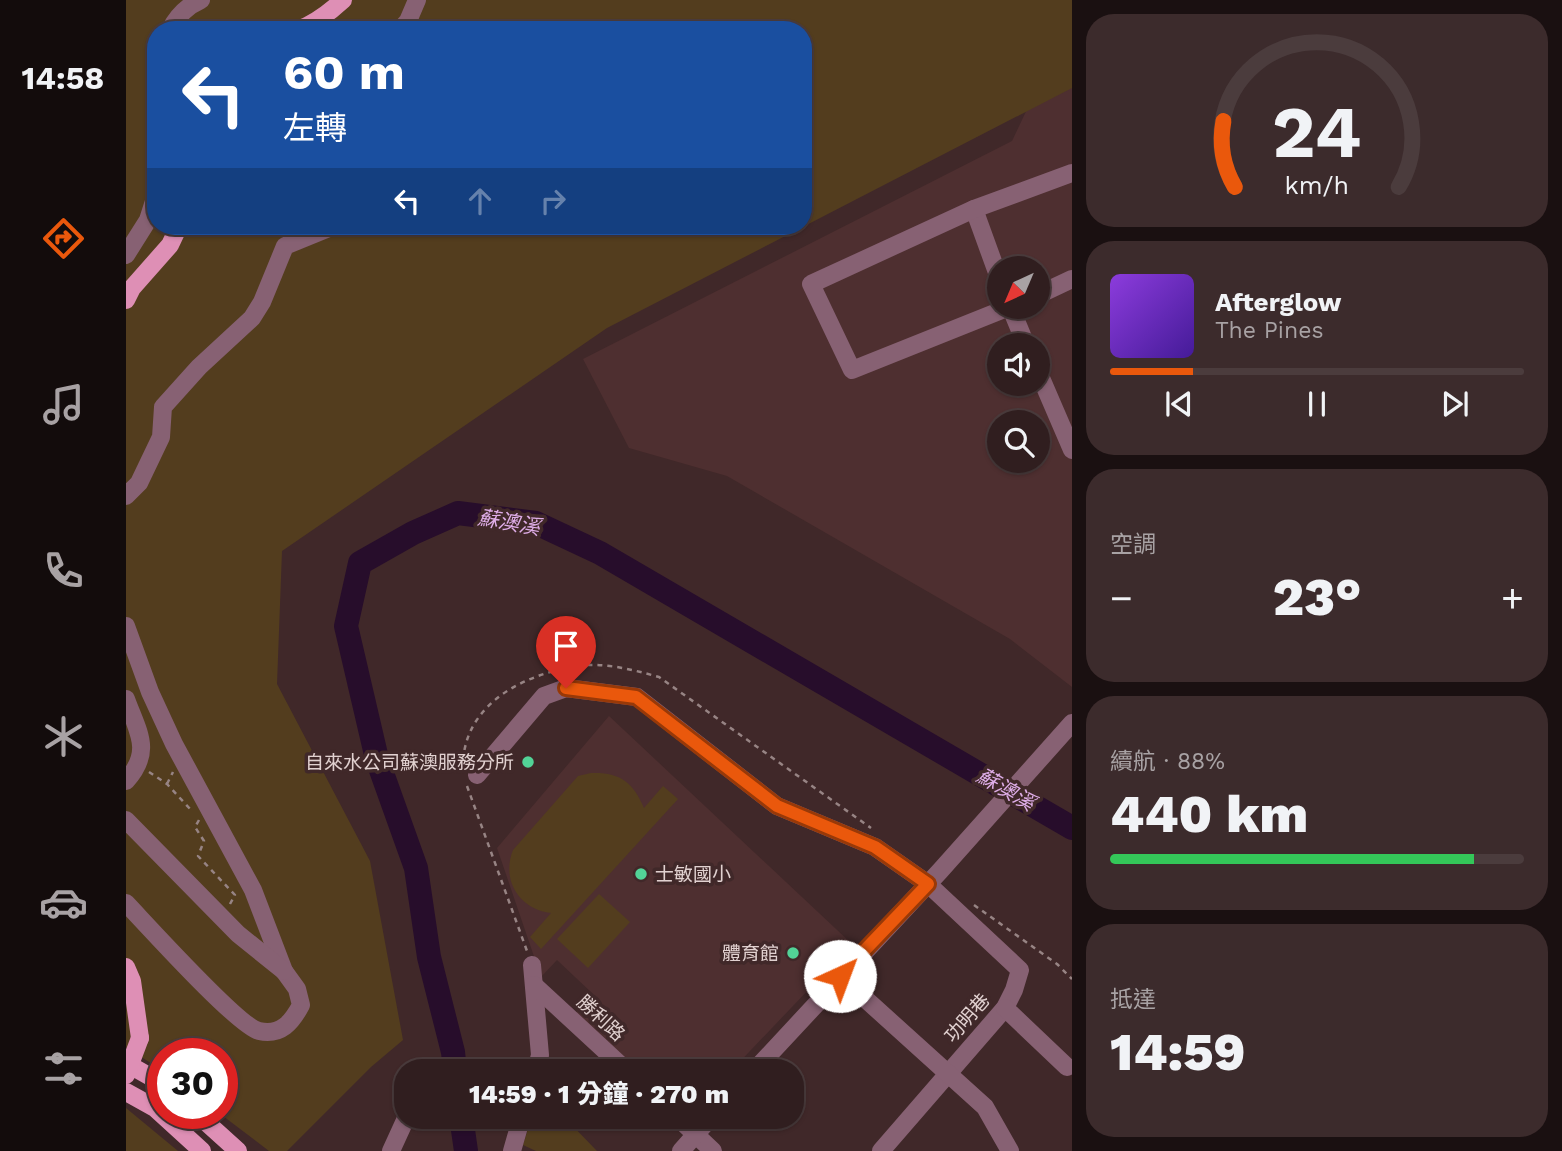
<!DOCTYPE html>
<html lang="zh-TW">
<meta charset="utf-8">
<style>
:root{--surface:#301e1f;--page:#3c2b2c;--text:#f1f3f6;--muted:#a8a2a4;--line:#4b3c3d;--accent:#ea580c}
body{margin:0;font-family:"Work Sans","Noto Sans TC",sans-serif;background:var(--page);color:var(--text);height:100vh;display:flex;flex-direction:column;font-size:26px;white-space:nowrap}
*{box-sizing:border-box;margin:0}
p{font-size:23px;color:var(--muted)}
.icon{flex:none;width:38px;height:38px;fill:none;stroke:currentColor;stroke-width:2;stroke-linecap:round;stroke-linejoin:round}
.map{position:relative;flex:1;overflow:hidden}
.panel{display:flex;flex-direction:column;gap:14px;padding:14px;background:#1a1011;width:490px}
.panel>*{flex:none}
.hud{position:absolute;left:21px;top:21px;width:665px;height:214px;border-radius:28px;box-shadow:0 2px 5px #0004,0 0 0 2px var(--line);background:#1a4fa0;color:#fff;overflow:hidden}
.needle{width:46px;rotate:224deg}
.controls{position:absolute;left:861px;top:256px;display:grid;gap:14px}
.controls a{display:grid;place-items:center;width:63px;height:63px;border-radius:50%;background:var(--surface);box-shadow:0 2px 5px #0004,0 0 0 2px var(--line);font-size:35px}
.speed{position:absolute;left:21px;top:1038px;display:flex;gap:14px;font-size:35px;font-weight:700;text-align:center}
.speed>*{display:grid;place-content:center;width:91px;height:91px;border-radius:50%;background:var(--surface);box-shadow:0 2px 5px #0004,0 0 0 2px var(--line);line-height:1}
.speed .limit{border:10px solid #d22;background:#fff;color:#111}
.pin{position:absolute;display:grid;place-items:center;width:60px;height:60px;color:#fff;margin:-72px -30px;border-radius:50% 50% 50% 0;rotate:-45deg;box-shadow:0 0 7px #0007}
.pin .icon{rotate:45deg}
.me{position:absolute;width:77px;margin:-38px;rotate:43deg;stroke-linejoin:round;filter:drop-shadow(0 0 5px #0008)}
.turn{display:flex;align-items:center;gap:24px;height:147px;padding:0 21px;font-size:32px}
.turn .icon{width:91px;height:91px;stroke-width:2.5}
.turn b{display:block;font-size:49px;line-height:60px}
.lanes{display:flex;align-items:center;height:66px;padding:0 21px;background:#0003;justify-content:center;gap:35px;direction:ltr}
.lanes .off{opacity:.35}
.big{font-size:52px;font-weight:800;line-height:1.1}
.panel .tile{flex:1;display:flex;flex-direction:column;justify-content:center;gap:10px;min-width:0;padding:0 24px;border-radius:28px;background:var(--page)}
.panel .dial{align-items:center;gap:0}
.dial svg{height:182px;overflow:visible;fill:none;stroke:var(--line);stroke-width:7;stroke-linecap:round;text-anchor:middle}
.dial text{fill:var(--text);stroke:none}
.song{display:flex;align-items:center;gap:21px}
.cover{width:84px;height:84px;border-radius:10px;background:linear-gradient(135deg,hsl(270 70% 55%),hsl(260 70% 35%))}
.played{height:7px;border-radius:4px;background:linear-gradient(90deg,var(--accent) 20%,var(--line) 20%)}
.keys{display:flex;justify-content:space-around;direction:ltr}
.heat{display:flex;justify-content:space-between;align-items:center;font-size:38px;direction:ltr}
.charge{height:10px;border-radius:5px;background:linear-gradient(90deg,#34c759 88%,var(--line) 0)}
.trip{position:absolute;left:268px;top:1059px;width:410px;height:70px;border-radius:28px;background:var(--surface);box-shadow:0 2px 5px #0004,0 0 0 2px var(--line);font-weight:800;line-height:70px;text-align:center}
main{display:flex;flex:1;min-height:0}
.tabs{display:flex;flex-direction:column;width:126px;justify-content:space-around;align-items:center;background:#130c0c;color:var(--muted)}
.tabs .icon{width:49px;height:49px}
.tabs .selected{color:var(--accent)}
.tabs b{font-size:32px;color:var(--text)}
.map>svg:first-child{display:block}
.built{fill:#4e2f30;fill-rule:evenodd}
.green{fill:#533d1e;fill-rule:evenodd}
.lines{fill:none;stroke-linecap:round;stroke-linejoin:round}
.river{stroke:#270d2b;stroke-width:24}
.path{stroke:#978484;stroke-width:2.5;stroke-dasharray:5 5;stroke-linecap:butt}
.minor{stroke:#876173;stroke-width:18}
.major{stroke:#de8fb5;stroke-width:18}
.major-bridge{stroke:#de8fb5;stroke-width:18}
.route-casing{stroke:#983908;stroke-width:18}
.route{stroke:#ea580c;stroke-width:12}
.poi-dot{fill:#52d397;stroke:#402829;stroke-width:2.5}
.labels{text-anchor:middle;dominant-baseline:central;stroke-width:7;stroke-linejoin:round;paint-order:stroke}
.poi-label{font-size:19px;fill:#e1d1d0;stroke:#402829;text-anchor:end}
.street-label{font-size:19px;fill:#e1d1d0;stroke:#402829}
.water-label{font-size:21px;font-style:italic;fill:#deade7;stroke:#402829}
</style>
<main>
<nav class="tabs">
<b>14:58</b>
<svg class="icon selected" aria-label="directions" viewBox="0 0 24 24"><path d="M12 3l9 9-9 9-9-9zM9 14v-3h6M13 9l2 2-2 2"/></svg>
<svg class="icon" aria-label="music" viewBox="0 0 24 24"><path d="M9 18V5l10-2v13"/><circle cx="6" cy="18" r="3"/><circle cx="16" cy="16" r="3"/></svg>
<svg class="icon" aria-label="phone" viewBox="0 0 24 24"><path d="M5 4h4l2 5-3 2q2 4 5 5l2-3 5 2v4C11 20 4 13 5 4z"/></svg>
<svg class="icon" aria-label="climate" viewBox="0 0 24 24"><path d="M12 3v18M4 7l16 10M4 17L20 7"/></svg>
<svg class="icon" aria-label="car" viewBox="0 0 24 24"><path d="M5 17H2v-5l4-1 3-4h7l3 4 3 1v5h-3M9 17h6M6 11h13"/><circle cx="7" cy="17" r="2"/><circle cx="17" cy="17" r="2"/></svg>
<svg class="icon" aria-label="filters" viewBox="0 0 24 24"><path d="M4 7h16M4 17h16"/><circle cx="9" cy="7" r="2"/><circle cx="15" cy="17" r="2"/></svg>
</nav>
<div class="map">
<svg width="946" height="1151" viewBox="0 0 946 1151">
<rect width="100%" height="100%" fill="#402829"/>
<!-- built -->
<g class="built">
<path d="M946,15V687L884,639L601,476L503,448L457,359L886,141ZM873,268H912V306H873ZM873,345H912V383H873ZM873,422H912V460H873Z"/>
<polygon points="483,716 726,944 605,1071 512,1071 450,1013 467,994 431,960 415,977 371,848"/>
</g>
<!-- green -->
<g class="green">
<path d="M0,0H946V88L481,328L156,551L151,684L244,861L277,1040L245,1067L161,1151H143L93,1113H96V1054H37V1071L0,1047ZM30,30H677V226H30Z"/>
<path d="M465,773C494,772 507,782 518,808L537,786L552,799L415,949L404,937L425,913C393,909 375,880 387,850L452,776Z"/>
<polygon points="473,894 504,922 462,968 431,939"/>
<polygon points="0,1108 52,1151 0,1151"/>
<polygon points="406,1116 438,1117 471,1151 410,1151 397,1145"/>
</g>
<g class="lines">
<!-- river -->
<g class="river">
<polyline points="329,1071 327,1052 303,957 290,868 251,759 220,626 234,563 287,533 332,513 410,523 474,553 946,828"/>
<polyline points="335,1116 340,1151"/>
</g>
<!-- path -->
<g class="path">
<path d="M337,770C335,713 383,682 432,670C441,668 450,665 459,665C485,664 508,670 533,677L745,828"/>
<polyline points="23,772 41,784 65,810"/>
<polyline points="41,784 47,772"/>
<polyline points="341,786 401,951"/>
<polyline points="73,820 69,827 78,841 72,856 109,895 104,904"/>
<polyline points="848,905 931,964 946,979"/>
</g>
<!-- minor -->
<g class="minor">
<path d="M44,30C51,16 61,6 75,0"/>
<polyline points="274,30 282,21 291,0"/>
<polyline points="848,209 873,278"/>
<polyline points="0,255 22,220 30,195"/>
<polyline points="912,295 946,279"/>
<polyline points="884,306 900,345"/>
<polyline points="886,306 726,370 685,284 848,209 946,173"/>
<polyline points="912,371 946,450"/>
<polyline points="0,496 13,483 35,437 37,407 73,367 126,318 136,302 159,246 208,226"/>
<path d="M0,626L24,692L48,744L127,890L158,971L171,989L175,1005C166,1022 155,1036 133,1031C112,1026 21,925 0,903"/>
<path d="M0,699C12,732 27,751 0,781"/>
<polyline points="351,775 418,696 440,688 511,697 651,806 749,847 802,884 894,970 888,990 879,1008 755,1151"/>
<polyline points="0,820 112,934 158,971"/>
<polyline points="406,965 414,1055 410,1071"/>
<polyline points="714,976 859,1107 884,1151"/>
<polyline points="408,985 501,1071"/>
<polyline points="879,1008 941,1067"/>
<polyline points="628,1071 814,871 946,723"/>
<polyline points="550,1116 587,1151"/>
<polyline points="265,1151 281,1116"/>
<polyline points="386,1151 396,1116"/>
<polyline points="555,1151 586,1116"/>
</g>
<!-- major -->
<g class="major">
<path d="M172,30C190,23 203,13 217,0"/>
<polyline points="0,300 6,288 44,245 53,226"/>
<polyline points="0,967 6,981 14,1038"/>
<polyline points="0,1063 37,1084"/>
<polyline points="0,1092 29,1108 76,1151"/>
<polyline points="70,1113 112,1151"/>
</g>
<!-- major-bridge -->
<polyline class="major-bridge" points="0,1075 14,1038"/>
</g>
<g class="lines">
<!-- route casing -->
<g class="route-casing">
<polyline id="route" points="440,688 510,697 651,806 749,847 802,884 714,976"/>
</g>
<!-- route -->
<use href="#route" class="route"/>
</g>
<!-- markers -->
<g class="poi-dot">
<circle cx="402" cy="762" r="7"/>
<circle cx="515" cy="874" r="7"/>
<circle cx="667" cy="953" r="7"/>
</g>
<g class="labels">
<!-- poi labels -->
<g class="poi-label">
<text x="388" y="762">自來水公司蘇澳服務分所</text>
<text x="529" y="874" text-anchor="start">士敏國小</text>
<text x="653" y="953">體育館</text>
</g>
<!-- street labels -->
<g class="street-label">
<text transform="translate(475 1018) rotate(43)">勝利路</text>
<text transform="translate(841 1018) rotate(-49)">功明巷</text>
</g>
<!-- water labels -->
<g class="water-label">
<text transform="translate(383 522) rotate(10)">蘇澳溪</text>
<text transform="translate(880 789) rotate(30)">蘇澳溪</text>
</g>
</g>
</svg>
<div class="controls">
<a><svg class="needle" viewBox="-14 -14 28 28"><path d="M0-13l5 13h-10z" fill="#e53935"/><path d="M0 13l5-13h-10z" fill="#a8a2a4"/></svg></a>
<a><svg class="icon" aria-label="sound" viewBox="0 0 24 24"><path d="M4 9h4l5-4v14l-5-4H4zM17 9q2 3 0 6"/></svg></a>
<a><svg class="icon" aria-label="search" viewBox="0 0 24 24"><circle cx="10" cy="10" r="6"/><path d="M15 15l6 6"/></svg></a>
</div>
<div class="speed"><div class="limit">30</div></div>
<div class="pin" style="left:440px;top:688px;background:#d93025"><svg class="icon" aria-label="arrive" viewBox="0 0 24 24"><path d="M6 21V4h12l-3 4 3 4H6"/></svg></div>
<svg class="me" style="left:714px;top:976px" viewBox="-20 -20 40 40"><circle r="19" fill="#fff"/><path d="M0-13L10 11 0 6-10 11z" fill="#ea580c"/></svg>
<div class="trip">14:59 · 1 分鐘 · 270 m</div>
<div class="hud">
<div class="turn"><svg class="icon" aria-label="left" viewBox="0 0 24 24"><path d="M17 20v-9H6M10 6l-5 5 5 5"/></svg><div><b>60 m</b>左轉</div></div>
<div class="lanes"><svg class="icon" aria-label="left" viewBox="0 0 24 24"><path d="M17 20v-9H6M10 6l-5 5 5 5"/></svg><svg class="icon off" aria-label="ahead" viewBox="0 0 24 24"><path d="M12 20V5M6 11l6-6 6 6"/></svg><svg class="icon off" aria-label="right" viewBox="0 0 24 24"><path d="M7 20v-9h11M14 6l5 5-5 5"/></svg></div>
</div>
</div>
<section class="panel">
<div class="tile dial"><svg viewBox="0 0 100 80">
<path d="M14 69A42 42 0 1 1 86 69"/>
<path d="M14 69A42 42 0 0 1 9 40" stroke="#ea580c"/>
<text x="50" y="56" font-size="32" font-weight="700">24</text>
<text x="50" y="72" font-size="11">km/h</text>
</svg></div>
<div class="tile">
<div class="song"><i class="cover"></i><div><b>Afterglow</b><p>The Pines</p></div></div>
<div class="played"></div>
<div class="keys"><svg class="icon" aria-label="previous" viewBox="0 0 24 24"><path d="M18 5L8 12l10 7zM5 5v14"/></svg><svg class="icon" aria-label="pause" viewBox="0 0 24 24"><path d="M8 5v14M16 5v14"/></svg><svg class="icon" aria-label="next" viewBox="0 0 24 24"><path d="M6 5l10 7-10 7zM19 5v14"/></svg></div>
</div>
<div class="tile"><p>空調</p>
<div class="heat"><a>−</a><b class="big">23°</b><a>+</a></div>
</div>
<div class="tile"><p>續航 · 88%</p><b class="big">440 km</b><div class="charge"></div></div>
<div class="tile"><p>抵達</p><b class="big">14:59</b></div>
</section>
</main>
